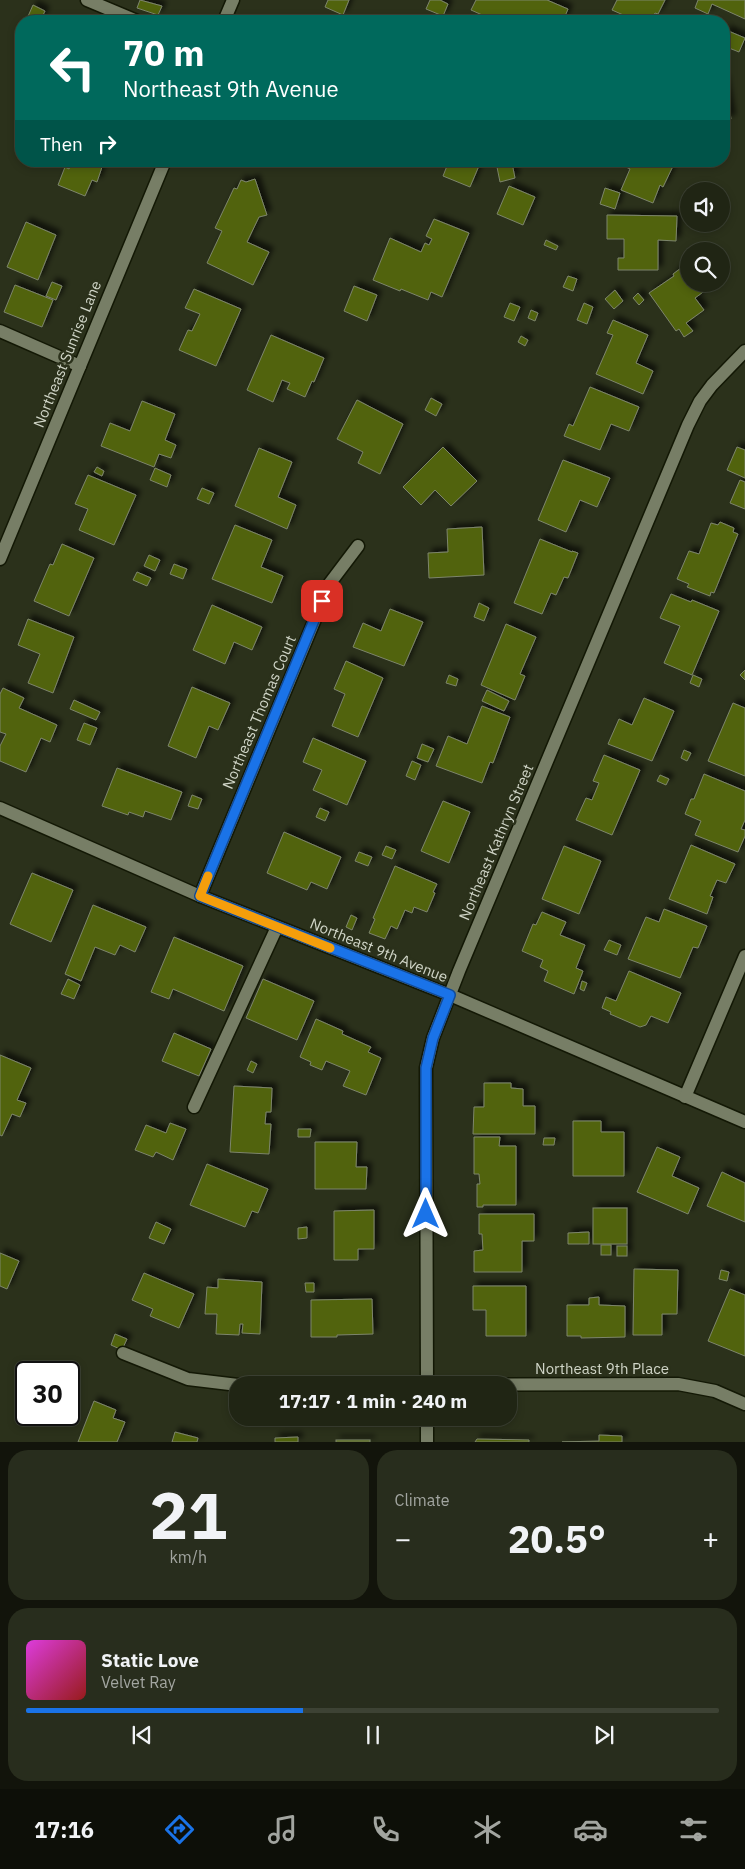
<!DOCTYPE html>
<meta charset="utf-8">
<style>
:root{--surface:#202514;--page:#282d1d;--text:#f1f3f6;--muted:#a2a5a0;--line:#3d4234;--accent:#1a73e8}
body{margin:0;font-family:"IBM Plex Sans",sans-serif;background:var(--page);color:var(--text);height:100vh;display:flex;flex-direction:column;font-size:19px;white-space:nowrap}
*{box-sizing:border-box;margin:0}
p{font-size:16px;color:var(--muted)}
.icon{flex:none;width:28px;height:28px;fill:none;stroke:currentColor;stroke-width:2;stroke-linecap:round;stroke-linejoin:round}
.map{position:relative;height:1442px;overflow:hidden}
.details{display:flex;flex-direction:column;gap:8px;padding:8px;background:#12140b;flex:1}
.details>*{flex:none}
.top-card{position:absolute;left:15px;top:15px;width:715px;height:152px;border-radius:20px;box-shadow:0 2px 8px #0003,0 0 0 1px var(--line);background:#00695c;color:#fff;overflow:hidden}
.buttons{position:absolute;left:680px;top:182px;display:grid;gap:10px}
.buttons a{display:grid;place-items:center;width:50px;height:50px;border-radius:50%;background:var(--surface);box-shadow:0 2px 8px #0003,0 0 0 1px var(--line);font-size:25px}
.speed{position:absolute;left:15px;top:1361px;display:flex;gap:10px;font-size:25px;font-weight:700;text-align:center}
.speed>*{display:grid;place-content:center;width:65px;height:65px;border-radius:50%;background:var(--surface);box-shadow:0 2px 8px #0003,0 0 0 1px var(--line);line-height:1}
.speed .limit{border:2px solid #111;border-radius:8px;background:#fff;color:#111}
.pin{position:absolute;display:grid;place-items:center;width:42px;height:42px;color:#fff;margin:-21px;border-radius:10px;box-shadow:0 2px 8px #0006}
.me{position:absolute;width:55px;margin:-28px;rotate:0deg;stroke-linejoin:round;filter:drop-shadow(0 0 4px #0008)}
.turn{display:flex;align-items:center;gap:18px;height:105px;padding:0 25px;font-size:22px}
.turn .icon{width:65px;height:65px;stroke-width:2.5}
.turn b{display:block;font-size:35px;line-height:42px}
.then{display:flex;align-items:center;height:48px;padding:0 25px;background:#0003;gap:10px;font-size:19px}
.big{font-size:38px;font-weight:700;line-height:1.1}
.details .widget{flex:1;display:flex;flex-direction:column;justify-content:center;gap:8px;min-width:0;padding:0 18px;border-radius:20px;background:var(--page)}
.details .dial{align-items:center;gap:0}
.dial b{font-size:65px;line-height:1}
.song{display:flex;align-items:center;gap:15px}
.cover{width:60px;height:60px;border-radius:8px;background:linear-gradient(135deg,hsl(300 70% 55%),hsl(0 70% 35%))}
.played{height:5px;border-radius:2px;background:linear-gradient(90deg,var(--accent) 40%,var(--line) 40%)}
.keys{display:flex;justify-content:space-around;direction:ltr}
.heat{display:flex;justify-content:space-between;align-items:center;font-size:28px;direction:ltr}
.details .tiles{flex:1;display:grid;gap:8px;grid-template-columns:1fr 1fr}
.widget:last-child{grid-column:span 2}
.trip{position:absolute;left:229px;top:1376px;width:288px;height:50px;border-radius:20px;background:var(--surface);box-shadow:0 2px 8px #0003,0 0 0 1px var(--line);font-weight:700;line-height:50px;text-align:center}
.tab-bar{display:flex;height:80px;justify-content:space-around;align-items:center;background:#0d0f08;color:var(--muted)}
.tab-bar .icon{width:35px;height:35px}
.tab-bar .current{color:var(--accent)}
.tab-bar b{font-size:22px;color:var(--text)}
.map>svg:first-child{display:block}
.building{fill:#51630a;stroke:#7d856c;filter:url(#shadow)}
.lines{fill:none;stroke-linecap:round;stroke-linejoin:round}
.minor-casing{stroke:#131805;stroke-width:15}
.minor{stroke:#777e66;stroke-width:12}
.route-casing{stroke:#114b97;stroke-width:12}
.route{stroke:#1a73e8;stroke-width:9}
.slow{stroke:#f59e0b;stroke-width:9}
.labels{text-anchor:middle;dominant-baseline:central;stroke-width:5;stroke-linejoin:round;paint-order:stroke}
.street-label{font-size:15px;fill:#d0d5c7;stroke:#2b311b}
</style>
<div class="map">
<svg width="745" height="1442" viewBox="0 0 745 1442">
<defs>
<filter id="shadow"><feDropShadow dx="4.5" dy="-4.5" stdDeviation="2.5" flood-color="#0009"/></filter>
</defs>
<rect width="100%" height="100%" fill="#2b311b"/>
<!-- building -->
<g class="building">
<polygon points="140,0 162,6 158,15 137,8"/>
<polygon points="328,0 349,0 343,15 325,7"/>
<polygon points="430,0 440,0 448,4 443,16 426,9"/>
<polygon points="476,0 547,0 568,9 563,21 520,21 516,18 515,21 487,21 489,18 471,10"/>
<polygon points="617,0 665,0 658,14 655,13 651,21 637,21 612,10"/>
<polygon points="698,0 745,0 745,19 712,4 708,14 695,8"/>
<polygon points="33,5 45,11 40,21 26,21"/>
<polygon points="726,30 745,38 739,52 724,46 724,36"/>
<polygon points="724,79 731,119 724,120"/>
<polygon points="72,161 104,161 97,182 92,180 85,196 58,185 65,167 69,169"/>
<polygon points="449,161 481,161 470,187 443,176"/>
<polygon points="626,161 671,161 669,164 673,166 663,187 660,185 653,203 621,190 630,169 624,166"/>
<polygon points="512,163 515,178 500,182 497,167"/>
<polygon points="255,179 267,215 259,217 247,242 269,252 253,285 207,263 222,231 215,228 234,188 237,189 241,180 246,182"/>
<polygon points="509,186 535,197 523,225 497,214"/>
<polygon points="605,188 620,193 615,209 600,204"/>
<polygon points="607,215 677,216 676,241 658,240 658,270 618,270 618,258 624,258 624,239 607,239"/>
<polygon points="434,219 469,233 442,297 431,292 428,300 401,289 400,291 373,280 390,238 421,252 425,243 429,245 432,239 426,236"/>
<polygon points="26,222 56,235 38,280 7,267"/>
<polygon points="546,240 558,246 556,250 544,245"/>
<polygon points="689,262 689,284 708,284 710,287 695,298 704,310 686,323 693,331 684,337 679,329 676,331 649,293 674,276 673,274"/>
<polygon points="568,276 577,279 573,291 563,287"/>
<polygon points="52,282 62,286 56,300 46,296"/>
<polygon points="15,285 53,300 42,327 4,312"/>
<polygon points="354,286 377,295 367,321 344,311"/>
<polygon points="194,289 241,309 216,366 179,350 188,330 192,331 200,314 185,308"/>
<polygon points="615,290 623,301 614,309 605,299"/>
<polygon points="638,293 644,300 639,305 633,298"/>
<polygon points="510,303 520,307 514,321 504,317"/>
<polygon points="584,303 593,307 587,324 577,320"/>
<polygon points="531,310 538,313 535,321 528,318"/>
<polygon points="613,320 648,335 636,363 653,371 643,394 596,374 613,335 607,333"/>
<polygon points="271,335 324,358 314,382 312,381 305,397 287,389 290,383 282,380 273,402 247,390"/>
<polygon points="521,336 528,340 525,346 518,342"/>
<polygon points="590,387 639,407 629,431 611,424 600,450 564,436 569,424 573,426"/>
<polygon points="431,398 442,404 436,416 425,410"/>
<polygon points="357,400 403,424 380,474 358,463 363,452 337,439"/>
<polygon points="142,401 175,414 165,440 176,445 171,458 159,454 154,467 101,446 110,423 130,431"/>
<polygon points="443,447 477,481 451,506 435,490 421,505 403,487"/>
<polygon points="737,447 745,450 745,478 727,470"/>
<polygon points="259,448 292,462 278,497 296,505 287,529 235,506"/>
<polygon points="563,460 610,478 597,507 580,500 566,532 538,520"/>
<polygon points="97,467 104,471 102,476 94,472"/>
<polygon points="155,468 171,475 167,487 150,480"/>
<polygon points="88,475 136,495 114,545 79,530 88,509 75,504"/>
<polygon points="740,480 745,482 745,509 730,503"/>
<polygon points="202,488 214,493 209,504 197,499"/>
<polygon points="720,522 734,528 733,532 738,534 714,593 711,592 710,596 687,587 689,584 677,579 689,551 699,554 711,523 718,525"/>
<polygon points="235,525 272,540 261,567 283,576 272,603 212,579"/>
<polygon points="482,527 484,575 429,578 428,553 448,552 447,529"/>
<polygon points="540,539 572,552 572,551 578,553 568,578 564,577 556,595 551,593 542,614 514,603"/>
<polygon points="62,544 94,558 69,616 34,601 50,564 53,565"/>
<polygon points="149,555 160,560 155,571 144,566"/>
<polygon points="174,564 187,569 183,579 170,574"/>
<polygon points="137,572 151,578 147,586 133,580"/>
<polygon points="671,594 691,602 692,600 719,611 692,675 664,663 680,626 660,618"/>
<polygon points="479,603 489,608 484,621 474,617"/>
<polygon points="212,605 262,627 252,650 234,642 225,664 193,650"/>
<polygon points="390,609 423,622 404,666 353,647 363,623 381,631"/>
<polygon points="28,619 74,637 53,693 28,683 40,654 18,645"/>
<polygon points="506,624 536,637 520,674 525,676 515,700 481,685"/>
<polygon points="346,661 383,678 358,737 332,726 345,694 334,689"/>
<polygon points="745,670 745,680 740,675"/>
<polygon points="449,675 458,679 456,686 446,683"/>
<polygon points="693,675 702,679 699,687 690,683"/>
<polygon points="192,687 230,703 218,730 209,726 196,758 168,746"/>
<polygon points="3,688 24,698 19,708 57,725 50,742 41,738 26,772 0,761 0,746 6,734 0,732 0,694"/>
<polygon points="487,690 509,701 504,711 482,701"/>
<polygon points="644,698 674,711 652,761 608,744 619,719 632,725"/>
<polygon points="74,700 100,712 96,720 70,709"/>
<polygon points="733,703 745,708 745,776 708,761"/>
<polygon points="482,706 510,717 493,763 490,762 482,783 436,766 448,736 467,744"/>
<polygon points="84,723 97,728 90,745 77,740"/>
<polygon points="313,738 366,761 347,805 313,790 322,770 303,762"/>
<polygon points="422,744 434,749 428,762 417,758"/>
<polygon points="684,750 691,753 687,761 681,758"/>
<polygon points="604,755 640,770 612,835 576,820 586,798 592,800 599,783 593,781"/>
<polygon points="412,761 421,765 415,780 406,776"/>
<polygon points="117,768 182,792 171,820 145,811 143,817 129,812 128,815 102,806"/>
<polygon points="704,774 745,791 745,820 741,829 745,830 745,836 738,852 695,835 701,821 685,814 691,799 694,799"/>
<polygon points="660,775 669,779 666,785 657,781"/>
<polygon points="192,795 202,799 198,809 188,806"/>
<polygon points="443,801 470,812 449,863 421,851"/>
<polygon points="320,808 329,812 325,821 316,817"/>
<polygon points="284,832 341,857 327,889 311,882 307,890 267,873"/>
<polygon points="691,845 735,864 726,883 717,880 710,896 713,897 707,914 669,899"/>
<polygon points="386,846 396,850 392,859 382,855"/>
<polygon points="564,846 601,861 579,914 542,899"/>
<polygon points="359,852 372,857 368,866 355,861"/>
<polygon points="395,866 437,884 433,892 435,893 427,912 414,907 412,913 405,910 397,929 391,926 385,939 369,933 375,919 373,918"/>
<polygon points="32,873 73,890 51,942 10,924"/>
<polygon points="93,905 146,927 135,952 120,945 115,955 95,947 81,981 65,974"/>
<polygon points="664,909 707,926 698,948 693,947 680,978 628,959 646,917 659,922"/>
<polygon points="542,912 566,922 560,935 585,945 576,968 583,971 574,994 544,981 548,971 540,967 543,960 522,951 533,924 536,925"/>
<polygon points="351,915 357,918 352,930 346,927"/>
<polygon points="174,937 243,966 224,1011 173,989 169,999 151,992"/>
<polygon points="609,940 621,945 617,955 604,950"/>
<polygon points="629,971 681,993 668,1023 651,1016 646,1025 640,1027 610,1014 611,1012 602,1008 606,997 616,1001"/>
<polygon points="68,979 80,985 74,999 61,994"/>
<polygon points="263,979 314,1001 297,1040 246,1018"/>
<polygon points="582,981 587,983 584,991 580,989"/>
<polygon points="316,1019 343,1031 342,1034 371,1047 368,1052 381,1058 366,1095 343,1086 350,1071 326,1061 322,1070 310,1065 311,1062 300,1057"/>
<polygon points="174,1033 211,1049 199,1076 162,1061"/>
<polygon points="0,1055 31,1068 17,1100 26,1103 20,1117 12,1114 2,1136 0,1135"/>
<polygon points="251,1061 257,1064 253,1073 247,1070"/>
<polygon points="484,1083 511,1083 511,1088 523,1089 523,1106 535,1106 535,1134 473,1134 474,1107 484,1107"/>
<polygon points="234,1086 272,1088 271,1112 266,1112 265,1124 271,1124 269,1154 230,1152"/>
<polygon points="573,1121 601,1121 601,1132 624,1132 624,1176 573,1176"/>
<polygon points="170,1123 186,1129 173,1160 156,1152 153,1157 135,1150 146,1125 166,1133"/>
<polygon points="298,1129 311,1129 310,1137 298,1137"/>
<polygon points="474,1137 500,1137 499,1146 516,1146 516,1205 483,1205 483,1207 477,1207 477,1184 480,1184 479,1174 474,1174"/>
<polygon points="544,1138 555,1138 554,1145 543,1145"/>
<polygon points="315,1142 357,1142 356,1167 367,1167 366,1189 315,1189"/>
<polygon points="657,1147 680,1157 672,1176 699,1188 688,1214 637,1192"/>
<polygon points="207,1164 268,1189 258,1213 252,1211 245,1227 190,1205"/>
<polygon points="722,1172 745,1183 745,1222 707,1206"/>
<rect x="593" y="1208" width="34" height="36"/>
<polygon points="374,1210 374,1249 358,1249 358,1260 334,1260 334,1211"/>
<polygon points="479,1214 534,1214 534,1241 522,1241 522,1272 474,1272 474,1251 483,1250 482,1234 479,1234"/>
<polygon points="156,1222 171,1229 164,1244 149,1238"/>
<polygon points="307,1227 307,1238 298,1239 298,1228"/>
<polygon points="589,1232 589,1244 568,1244 568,1233"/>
<rect x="601" y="1245" width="10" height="10"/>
<rect x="617" y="1246" width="10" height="10"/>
<polygon points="0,1253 19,1261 7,1289 0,1286"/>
<polygon points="634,1269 678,1270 677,1314 662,1314 662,1335 633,1335"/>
<polygon points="721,1270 729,1272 727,1281 719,1279"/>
<polygon points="144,1273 194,1294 179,1328 150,1316 153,1309 132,1300"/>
<polygon points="218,1279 262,1282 260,1334 242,1333 243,1324 240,1324 239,1335 216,1334 217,1314 205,1314 207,1287 218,1288"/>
<polygon points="305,1283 314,1283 314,1292 306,1292"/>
<polygon points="473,1286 526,1286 526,1336 486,1336 486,1310 473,1310"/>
<polygon points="730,1289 745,1295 745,1356 708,1341"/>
<polygon points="599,1297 599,1305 625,1306 625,1337 581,1338 581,1336 567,1336 567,1305 589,1305 589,1298"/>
<polygon points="372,1299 373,1334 337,1335 337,1337 311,1337 311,1300"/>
<polygon points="115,1334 127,1339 122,1350 111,1345"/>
<polygon points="94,1401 116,1410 113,1418 125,1422 117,1442 78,1442"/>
<polygon points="175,1432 198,1438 197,1442 172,1442"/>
<polygon points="599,1435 622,1436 622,1442 562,1442 599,1441"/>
<polygon points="298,1437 298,1442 275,1442 275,1438"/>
<polygon points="477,1439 529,1440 529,1442 475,1442"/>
<rect x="336" y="1440" width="34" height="2"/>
</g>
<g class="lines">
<!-- minor casing -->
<g class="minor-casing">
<g id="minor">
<polyline points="87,0 137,21"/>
<polyline points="224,21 233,0"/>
<polyline points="0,331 80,366"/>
<polyline points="0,559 165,161"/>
<polyline points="0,808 200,896 450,995 745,1122"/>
<polyline points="200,896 330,583 358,546"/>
<polyline points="685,1097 745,956"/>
<polyline points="194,1107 277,927"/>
<polyline points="123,1353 188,1379 238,1385"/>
<polyline points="245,1385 678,1384 715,1391 745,1404"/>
<polyline points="427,1385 426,1068 433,1038 459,971 688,425 700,401 712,385 745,351"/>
<polyline points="427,1418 427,1442"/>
</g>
</g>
<!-- minor -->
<use href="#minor" class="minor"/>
</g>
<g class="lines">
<!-- route casing -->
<g class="route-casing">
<polyline id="route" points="322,601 200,896 450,995 433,1038 426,1068 426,1214"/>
</g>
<!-- route -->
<use href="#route" class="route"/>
<!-- slow -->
<polyline class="slow" points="208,876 200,896 330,948"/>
</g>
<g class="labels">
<!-- street labels -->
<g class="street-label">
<text transform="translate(67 354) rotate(-68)">Northeast Sunrise Lane</text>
<text transform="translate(259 712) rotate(-67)">Northeast Thomas Court</text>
<text transform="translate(496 842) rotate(-67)">Northeast Kathryn Street</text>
<text transform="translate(379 950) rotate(22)">Northeast 9th Avenue</text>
<text x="602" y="1368">Northeast 9th Place</text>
</g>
</g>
</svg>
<div class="buttons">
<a><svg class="icon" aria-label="sound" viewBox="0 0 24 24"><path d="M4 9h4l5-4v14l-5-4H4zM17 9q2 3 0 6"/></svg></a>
<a><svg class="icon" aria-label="search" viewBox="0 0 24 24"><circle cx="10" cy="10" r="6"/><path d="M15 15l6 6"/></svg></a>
</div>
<div class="speed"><div class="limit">30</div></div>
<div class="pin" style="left:322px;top:601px;background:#d93025"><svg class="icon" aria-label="arrive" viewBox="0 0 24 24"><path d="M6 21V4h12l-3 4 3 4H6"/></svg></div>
<svg class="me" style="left:426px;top:1214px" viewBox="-20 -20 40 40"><path d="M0-17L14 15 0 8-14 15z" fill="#1a73e8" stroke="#fff" stroke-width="4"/></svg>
<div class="trip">17:17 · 1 min · 240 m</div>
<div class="top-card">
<div class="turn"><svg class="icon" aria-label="left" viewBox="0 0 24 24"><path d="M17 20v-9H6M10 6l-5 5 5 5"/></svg><div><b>70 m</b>Northeast 9th Avenue</div></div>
<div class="then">Then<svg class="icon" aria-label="right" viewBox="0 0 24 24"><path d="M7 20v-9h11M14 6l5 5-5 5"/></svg></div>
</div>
</div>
<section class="details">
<div class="tiles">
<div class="widget dial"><b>21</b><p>km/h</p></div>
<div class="widget"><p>Climate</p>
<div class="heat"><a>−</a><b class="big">20.5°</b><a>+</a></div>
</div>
<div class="widget">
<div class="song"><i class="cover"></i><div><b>Static Love</b><p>Velvet Ray</p></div></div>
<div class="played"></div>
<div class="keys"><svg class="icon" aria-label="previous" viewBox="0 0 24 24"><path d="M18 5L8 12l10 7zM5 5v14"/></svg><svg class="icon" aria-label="pause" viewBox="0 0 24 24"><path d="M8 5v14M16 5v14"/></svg><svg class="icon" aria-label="next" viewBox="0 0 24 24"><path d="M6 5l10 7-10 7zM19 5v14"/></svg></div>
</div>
</div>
</section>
<nav class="tab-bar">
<b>17:16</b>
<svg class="icon current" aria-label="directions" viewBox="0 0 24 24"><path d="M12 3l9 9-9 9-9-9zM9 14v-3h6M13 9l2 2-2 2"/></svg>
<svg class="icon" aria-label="music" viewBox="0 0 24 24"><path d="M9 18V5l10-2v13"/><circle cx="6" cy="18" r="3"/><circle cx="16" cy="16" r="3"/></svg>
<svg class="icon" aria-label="phone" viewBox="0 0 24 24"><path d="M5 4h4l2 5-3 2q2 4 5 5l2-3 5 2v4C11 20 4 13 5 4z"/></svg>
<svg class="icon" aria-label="climate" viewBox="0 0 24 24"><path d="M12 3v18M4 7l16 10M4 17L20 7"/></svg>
<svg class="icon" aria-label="car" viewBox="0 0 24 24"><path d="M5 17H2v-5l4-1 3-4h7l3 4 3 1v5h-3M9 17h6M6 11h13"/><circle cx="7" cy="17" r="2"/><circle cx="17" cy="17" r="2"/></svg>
<svg class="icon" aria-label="filters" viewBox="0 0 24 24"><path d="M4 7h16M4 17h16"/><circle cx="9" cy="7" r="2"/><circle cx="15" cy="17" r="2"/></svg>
</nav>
